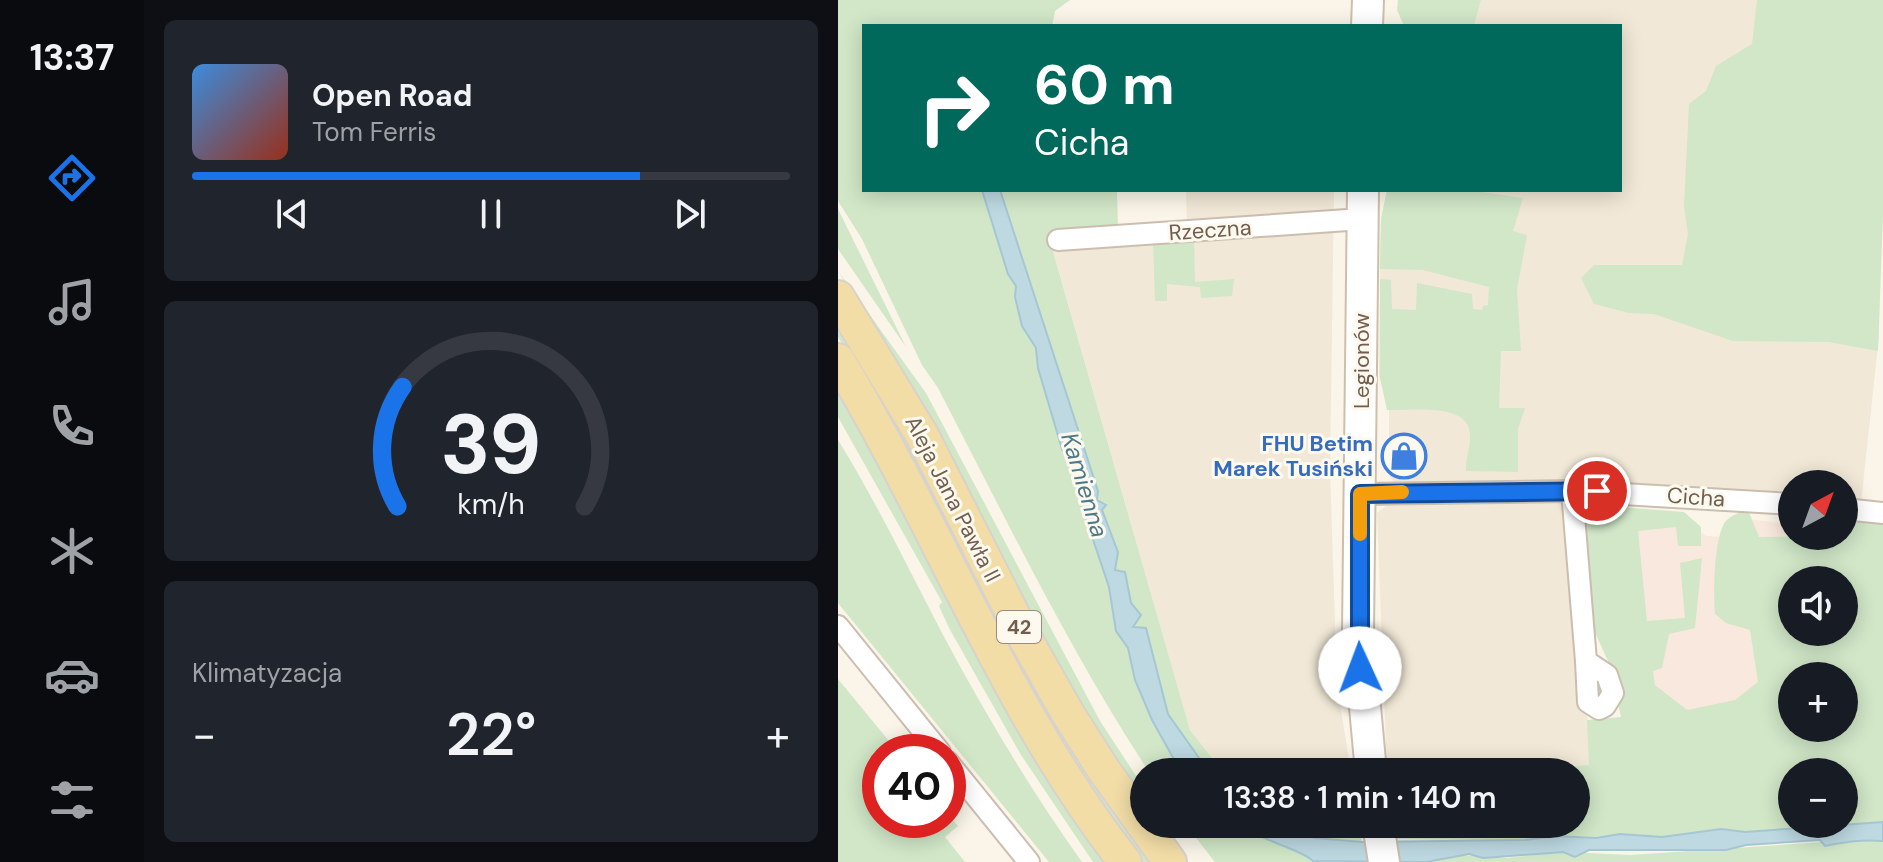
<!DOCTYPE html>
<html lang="pl">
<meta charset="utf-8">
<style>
:root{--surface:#171b24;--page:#20242c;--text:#f1f3f6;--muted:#9ea1a6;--line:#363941;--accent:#1a73e8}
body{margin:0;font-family:"DM Sans",sans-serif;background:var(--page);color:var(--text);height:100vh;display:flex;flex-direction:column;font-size:30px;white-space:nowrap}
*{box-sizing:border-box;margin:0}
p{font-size:26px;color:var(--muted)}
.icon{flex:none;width:44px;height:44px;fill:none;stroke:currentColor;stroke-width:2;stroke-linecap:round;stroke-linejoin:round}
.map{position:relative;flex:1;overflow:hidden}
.side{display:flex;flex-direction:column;gap:20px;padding:20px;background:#0d0f14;width:694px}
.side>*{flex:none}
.banner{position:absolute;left:24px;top:24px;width:760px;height:168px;border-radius:0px;box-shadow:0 4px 20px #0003;background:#00695c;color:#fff;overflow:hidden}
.needle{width:52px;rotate:41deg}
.tools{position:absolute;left:940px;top:470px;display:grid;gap:16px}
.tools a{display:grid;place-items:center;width:80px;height:80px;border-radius:50%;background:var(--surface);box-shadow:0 4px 20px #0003;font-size:40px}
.speed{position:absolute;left:24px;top:734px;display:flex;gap:16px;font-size:40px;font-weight:700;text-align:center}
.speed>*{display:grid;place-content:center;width:104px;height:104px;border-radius:50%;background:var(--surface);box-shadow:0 4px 20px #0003;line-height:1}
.speed .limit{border:12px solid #d22;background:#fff;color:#111}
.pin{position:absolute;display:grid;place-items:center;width:68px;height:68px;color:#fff;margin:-34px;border:4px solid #fff;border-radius:50%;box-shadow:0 2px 8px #0007}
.me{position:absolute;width:88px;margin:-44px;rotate:358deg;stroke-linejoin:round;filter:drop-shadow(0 0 6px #0008)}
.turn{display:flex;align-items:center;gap:28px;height:168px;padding:0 40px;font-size:36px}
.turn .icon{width:104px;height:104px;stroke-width:2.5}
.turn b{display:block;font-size:56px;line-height:68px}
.big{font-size:60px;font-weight:600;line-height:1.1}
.side .tile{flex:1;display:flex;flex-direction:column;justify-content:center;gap:12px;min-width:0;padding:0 28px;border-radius:12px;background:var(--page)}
.side .dial{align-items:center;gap:0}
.dial svg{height:208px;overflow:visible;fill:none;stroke:var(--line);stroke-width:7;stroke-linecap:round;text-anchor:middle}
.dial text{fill:var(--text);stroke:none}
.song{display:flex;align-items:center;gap:24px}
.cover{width:96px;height:96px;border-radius:12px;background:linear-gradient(135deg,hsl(210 70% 55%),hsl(10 70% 35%))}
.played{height:8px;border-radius:4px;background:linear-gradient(90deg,var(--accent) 75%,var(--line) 75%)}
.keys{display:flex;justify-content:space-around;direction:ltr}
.heat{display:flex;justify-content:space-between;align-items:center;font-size:44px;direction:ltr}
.trip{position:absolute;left:292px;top:758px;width:460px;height:80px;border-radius:40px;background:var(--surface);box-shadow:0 4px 20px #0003;font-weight:600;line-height:80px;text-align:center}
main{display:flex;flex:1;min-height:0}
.menu{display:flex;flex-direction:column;width:144px;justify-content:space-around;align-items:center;background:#090b0e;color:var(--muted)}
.menu .icon{width:56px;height:56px}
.menu .current{color:var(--accent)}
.menu b{font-size:36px;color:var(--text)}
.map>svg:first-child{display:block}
.residential{fill:#f1e8d7}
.commercial{fill:#f9e8dd}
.green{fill:#d1e7c7;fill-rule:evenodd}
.water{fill:#bed9e2;stroke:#a5c7d3;stroke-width:2}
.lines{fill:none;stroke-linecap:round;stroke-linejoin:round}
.street-casing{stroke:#cbbeaf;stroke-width:24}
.secondary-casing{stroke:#cebfad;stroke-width:34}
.primary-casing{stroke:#d8d2cd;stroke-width:36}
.street{stroke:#fff;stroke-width:20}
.secondary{stroke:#fff;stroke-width:30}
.primary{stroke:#f2dda7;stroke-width:32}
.route-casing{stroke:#114b97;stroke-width:20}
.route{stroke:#1a73e8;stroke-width:14}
.slow{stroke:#f59e0b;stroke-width:14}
.labels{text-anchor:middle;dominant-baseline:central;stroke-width:6;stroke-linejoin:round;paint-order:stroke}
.shield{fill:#fdf9ee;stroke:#9c8c7e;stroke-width:2}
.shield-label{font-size:20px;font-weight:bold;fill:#725e4e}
.street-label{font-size:22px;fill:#725e4e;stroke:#fdf9ee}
.shop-label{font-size:22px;font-weight:bold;fill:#366cbe;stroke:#fdf9ee;text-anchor:end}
.water-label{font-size:24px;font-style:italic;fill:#4d798a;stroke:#fdf9ee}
</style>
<main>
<nav class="menu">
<b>13:37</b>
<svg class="icon current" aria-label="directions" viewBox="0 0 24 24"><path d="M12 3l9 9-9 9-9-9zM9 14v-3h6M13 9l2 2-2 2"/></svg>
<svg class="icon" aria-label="music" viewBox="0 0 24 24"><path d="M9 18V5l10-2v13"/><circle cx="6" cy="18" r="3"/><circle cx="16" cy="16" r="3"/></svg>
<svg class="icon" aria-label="phone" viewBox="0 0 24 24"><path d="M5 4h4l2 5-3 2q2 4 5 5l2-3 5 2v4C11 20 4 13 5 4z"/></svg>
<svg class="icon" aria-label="climate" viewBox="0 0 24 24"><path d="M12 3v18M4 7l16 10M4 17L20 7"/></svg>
<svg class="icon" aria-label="car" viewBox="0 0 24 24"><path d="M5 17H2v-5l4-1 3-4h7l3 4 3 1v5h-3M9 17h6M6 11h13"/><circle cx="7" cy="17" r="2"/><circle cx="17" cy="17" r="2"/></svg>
<svg class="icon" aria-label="filters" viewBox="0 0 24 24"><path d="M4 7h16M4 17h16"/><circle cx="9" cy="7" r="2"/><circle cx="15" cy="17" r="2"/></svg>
</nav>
<section class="side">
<div class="tile">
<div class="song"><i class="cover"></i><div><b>Open Road</b><p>Tom Ferris</p></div></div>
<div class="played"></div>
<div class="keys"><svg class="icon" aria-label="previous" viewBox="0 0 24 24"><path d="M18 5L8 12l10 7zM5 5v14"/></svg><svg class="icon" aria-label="pause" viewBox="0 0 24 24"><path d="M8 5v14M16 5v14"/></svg><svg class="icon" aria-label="next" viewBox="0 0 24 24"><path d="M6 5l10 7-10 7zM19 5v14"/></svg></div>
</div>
<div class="tile dial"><svg viewBox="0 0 100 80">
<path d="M14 69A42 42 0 1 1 86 69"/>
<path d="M14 69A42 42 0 0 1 16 23" stroke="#1a73e8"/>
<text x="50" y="56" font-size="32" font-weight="700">39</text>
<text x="50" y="72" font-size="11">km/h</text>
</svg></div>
<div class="tile"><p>Klimatyzacja</p>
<div class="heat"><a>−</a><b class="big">22°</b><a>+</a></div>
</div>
</section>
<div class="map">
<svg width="1045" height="862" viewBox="0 0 1045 862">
<rect width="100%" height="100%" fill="#faf5e8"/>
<!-- residential -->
<g class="residential">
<polygon points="643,0 1045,0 1041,336 1023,503 1006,501 1006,484 954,484 954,497 736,481 556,482 551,475 551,405 541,376 543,219 549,190 782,190 782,26 636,26"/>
<polygon points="348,190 496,190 492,469 499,686 513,772 385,772 352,730 210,233 349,222"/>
<polygon points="738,503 752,765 549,772 539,513 548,506"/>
</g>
<!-- commercial -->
<polygon class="commercial" points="769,506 841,514 868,536 889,537 909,519 954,524 954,536 996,536 954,580 954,632 1006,676 954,676 954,709 826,723 791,701"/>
<!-- green -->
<g class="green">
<path d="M0,0H232L217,11L214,26H26V190H279L280,228L220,230L210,234L352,730L385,772H311C231,650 167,517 100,388L84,365L24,239L0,201Z"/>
<polygon points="560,0 643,0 636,26 566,26 559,10"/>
<polygon points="919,0 1045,0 1045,215 1040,351 991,342 895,341 816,314 791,313 756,304 743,278 756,265 844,265 850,234 846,206 851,104 868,91 878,66 914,44"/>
<path d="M549,190H630L685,198L675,231L689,235L679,290L683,351H663L661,408H687L680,429V472L628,471C627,458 633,448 632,434C630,402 574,411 549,410L542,378V279L553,280L554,309L578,310L579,283L634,294L635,309L644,310L645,306L650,305L651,287L585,270L542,269L543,219Z"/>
<polygon points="0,209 68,347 0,249"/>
<polygon points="356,240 357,282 396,279 394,296 363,298 362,287 329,284 329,301 317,301 315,241"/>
<polygon points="0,271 88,393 262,721 306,788 306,804 212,655 63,372"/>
<polygon points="0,331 52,405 315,862 303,862 295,851 189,690 53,428 0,337"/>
<polygon points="0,389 271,862 255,862 183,755 111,628 101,606 104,602 0,417"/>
<path d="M0,440C39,503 70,568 104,633C146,712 192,789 244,862H211L0,603Z"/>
<path d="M769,506L846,512L863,527V546H840L838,527L800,531L809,621L847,618L842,563L864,558L857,628L831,634L824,668L815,671L817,685L849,710L897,700L920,682L912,630L888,623L877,614C875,593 876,539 887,522C893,515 902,512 910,510L921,537L1006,536V518L1045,522V829L752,841L558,839L556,824H738V772H625L751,765L749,720L783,717L770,661L754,626L748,511ZM954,580H1006V632H954ZM954,676H1006V728H954ZM954,772H1006V824H954Z"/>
<polygon points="0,679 60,752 42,752 42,820 110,820 110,814 120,826 107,837 127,862 0,862"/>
<polygon points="347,824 521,824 527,862 377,862"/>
<polygon points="1045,838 1045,862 583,862 613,855 669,858 728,852 792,855"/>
</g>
<!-- water -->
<g class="water">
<polygon points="144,190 162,190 260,491 259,500 268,505 264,510 280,552 277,570 287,572 293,603 303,615 295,627 308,628 330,714 371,772 343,772 314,720 297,680 290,648 278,631 271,587 242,501 234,462 224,449 200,368 198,348 184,326 177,297 178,286 170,274"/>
<path d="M1045,822V841C1024,839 1007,842 987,846L982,840L908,845L888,850H751L737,857L725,852L645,858L631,854L588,862L475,861C467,851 419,839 400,824H438L477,838L524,842L688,840L716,836L758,838L782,834L824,837L883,829L907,832Z"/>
</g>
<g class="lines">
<!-- street casing -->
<g class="street-casing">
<g id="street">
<polyline points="220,240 524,219"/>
<polyline points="734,491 748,661 769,675 775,693 767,706 761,709 750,702 748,661"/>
<polyline points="522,494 734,491 954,504"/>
<polyline points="1006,509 1045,513"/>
<polyline points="0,626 102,752"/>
<polyline points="110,762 191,862"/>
</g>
</g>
<!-- secondary casing -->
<g class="secondary-casing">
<g id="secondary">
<polyline points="529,26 530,0"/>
<polyline points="525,190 520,631 533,772"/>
<polyline points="540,824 546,862"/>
</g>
</g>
<!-- primary casing -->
<g class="primary-casing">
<g id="primary">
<polyline points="0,297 84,435 187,638 229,712 265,769 332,862"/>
<path d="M0,360C100,525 167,709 287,862"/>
</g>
</g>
<!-- street -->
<use href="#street" class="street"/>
<!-- secondary -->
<use href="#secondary" class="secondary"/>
<!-- primary -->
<use href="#primary" class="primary"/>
</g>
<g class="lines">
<!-- route casing -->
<g class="route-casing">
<polyline id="route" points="522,668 522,494 759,491"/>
</g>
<!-- route -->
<use href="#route" class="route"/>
<!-- slow -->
<polyline class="slow" points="522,534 522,494 564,492"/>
</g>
<!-- icons -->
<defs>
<g id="shop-ring" transform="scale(2.3)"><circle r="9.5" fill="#fdf9ee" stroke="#3f7fe0" stroke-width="1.5"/><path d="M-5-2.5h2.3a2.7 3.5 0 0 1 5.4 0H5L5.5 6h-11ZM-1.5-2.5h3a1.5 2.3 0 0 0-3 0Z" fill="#3f7fe0"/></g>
</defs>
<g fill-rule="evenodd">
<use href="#shop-ring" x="566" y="456"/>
</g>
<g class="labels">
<!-- shield labels -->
<rect class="shield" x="159" y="611" width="44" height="32" rx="6"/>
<g class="shield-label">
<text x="181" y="627">42</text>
</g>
<!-- street labels -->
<g class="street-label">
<text transform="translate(372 230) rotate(-4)">Rzeczna</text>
<text transform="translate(523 361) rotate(-90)">Legionów</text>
<text transform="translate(858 497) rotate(4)">Cicha</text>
<text transform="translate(115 499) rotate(63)">Aleja Jana Pawła II</text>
</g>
<!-- shop labels -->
<g class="shop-label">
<text x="535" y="443">FHU Betim<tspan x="535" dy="25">Marek Tusiński</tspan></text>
</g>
<!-- water labels -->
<g class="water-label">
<text transform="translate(247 485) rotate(73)">Kamienna</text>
</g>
</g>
</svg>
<div class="tools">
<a><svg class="needle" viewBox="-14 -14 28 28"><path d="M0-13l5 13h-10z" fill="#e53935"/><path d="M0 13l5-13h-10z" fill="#9ea1a6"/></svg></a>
<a><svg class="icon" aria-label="sound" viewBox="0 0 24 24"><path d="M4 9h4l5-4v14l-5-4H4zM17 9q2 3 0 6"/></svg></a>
<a>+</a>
<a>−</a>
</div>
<div class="speed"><div class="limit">40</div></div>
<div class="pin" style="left:759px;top:491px;background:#d93025"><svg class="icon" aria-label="arrive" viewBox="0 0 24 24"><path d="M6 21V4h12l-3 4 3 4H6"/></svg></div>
<svg class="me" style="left:522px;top:668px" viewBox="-20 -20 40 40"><circle r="19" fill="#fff"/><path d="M0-13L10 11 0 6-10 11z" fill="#1a73e8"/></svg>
<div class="trip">13:38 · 1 min · 140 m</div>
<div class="banner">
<div class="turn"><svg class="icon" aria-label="right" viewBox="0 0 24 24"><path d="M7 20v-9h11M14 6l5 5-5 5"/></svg><div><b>60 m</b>Cicha</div></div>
</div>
</div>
</main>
